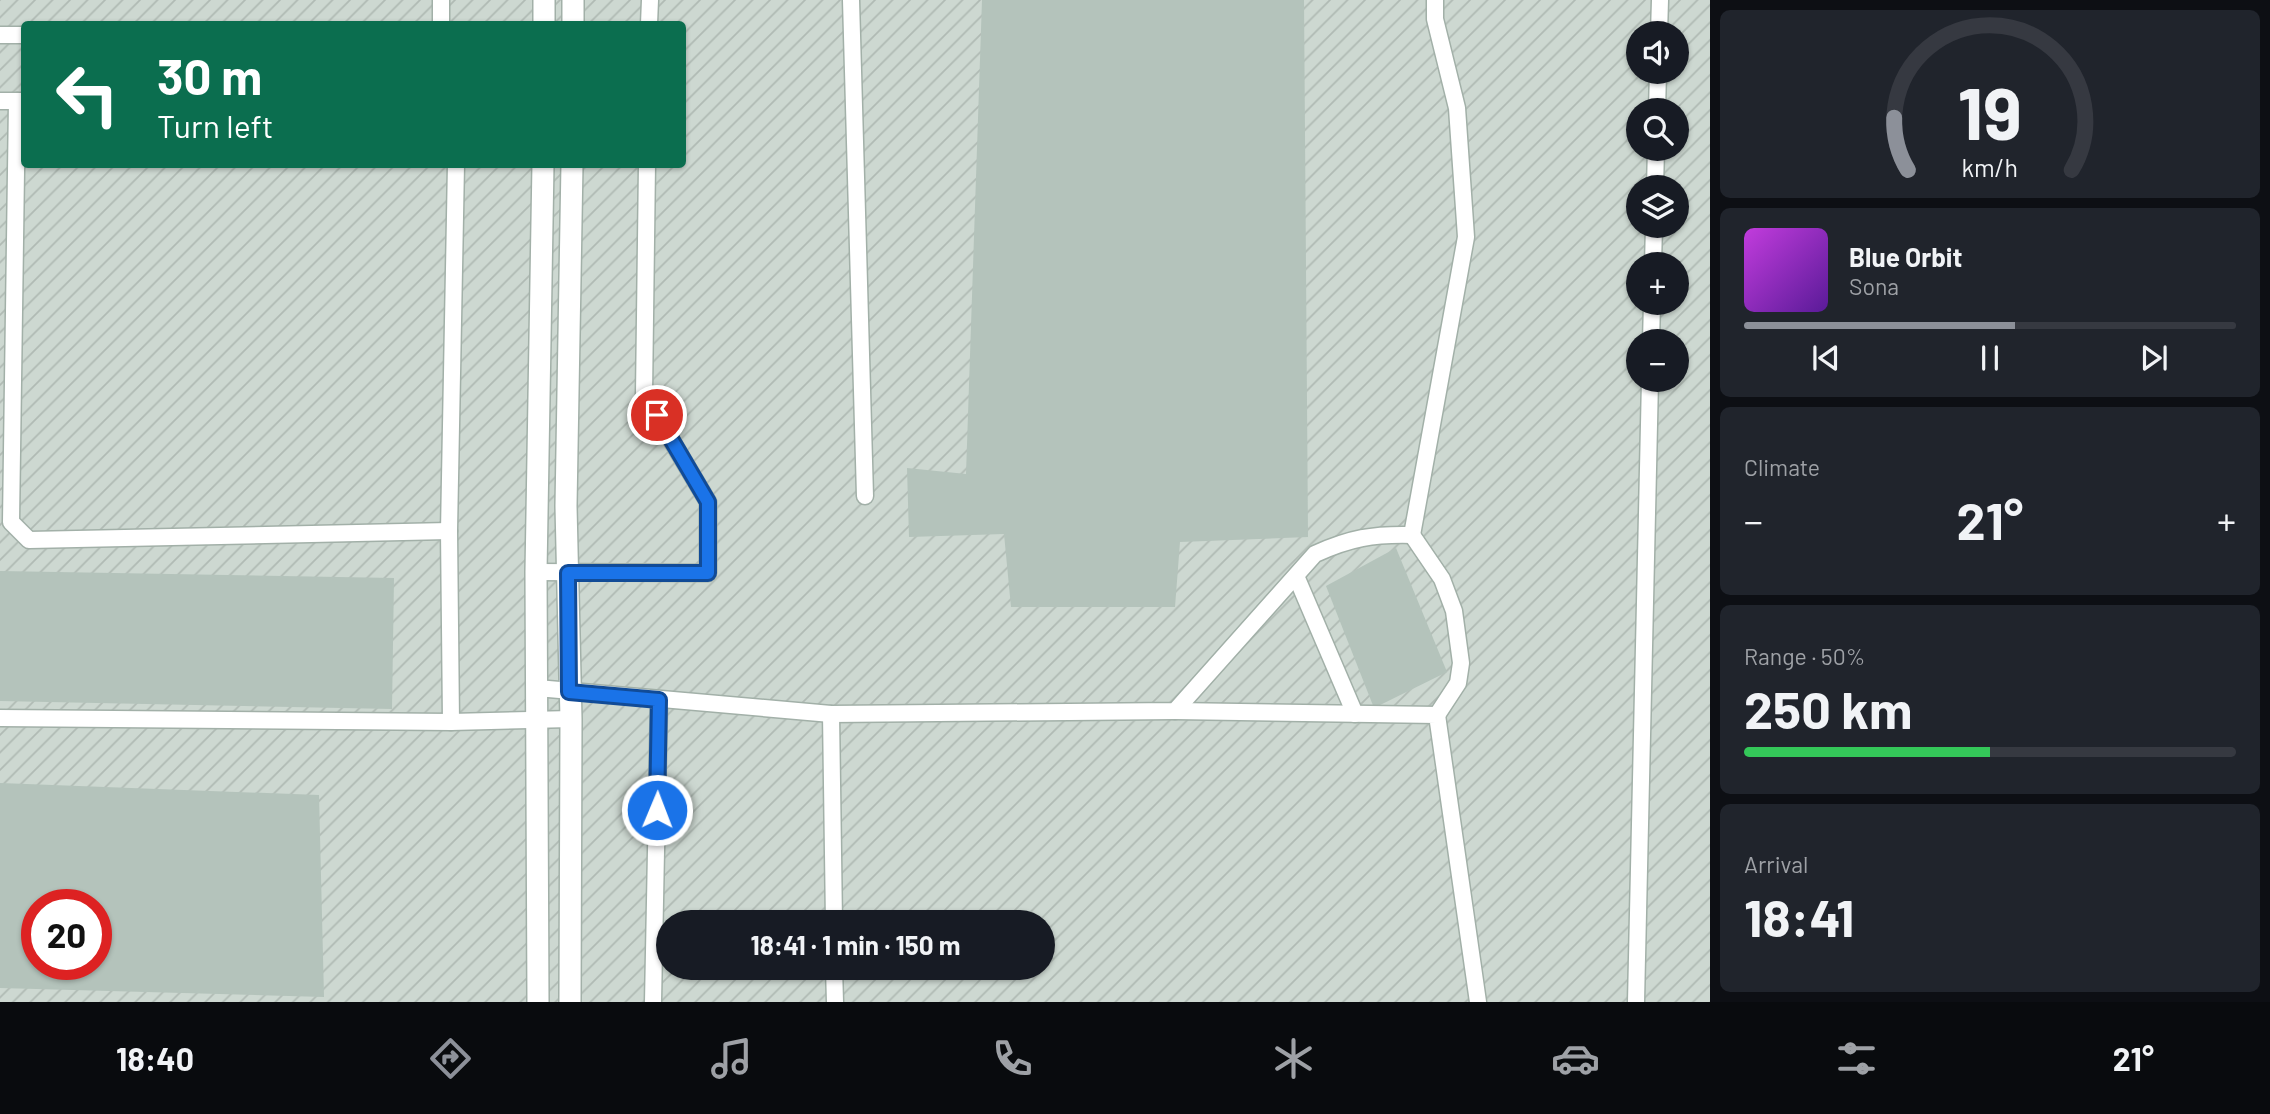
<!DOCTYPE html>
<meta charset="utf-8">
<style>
:root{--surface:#171b24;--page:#20242c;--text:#f1f3f6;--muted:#9ea1a6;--line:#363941;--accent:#8c9099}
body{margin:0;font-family:Barlow,sans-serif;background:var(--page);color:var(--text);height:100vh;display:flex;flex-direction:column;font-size:26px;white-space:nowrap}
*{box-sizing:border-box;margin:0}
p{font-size:23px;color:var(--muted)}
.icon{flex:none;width:38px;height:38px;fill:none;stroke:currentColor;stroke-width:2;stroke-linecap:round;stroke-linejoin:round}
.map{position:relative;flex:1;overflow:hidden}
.details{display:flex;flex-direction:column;gap:10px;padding:10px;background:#0d0f14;width:560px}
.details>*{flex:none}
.top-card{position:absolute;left:21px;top:21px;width:665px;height:147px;border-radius:7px;box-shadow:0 2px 5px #0004;background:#0b6e4f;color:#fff;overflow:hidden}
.tools{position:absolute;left:1626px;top:21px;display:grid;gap:14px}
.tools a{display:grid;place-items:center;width:63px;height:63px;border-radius:50%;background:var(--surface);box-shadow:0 2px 5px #0004;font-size:35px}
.speed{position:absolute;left:21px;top:889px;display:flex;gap:14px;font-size:35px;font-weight:700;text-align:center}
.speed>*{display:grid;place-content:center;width:91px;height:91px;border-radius:50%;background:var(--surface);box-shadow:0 2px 5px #0004;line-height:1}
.speed .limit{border:10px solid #d22;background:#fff;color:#111}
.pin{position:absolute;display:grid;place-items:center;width:60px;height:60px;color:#fff;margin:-30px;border:4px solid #fff;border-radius:50%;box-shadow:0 2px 7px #0007}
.me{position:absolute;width:77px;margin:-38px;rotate:1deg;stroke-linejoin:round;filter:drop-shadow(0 0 5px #0008)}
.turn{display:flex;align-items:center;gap:24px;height:147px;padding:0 21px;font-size:32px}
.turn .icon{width:91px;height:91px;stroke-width:2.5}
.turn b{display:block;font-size:49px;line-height:60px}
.big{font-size:52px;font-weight:700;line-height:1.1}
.details .widget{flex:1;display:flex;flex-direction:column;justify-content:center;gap:10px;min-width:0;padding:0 24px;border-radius:10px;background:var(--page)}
.details .dial{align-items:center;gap:0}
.dial svg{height:182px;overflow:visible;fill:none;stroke:var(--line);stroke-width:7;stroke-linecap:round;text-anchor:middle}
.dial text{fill:var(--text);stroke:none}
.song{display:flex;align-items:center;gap:21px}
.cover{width:84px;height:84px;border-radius:10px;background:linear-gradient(135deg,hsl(290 70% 55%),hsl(270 70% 35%))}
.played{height:7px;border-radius:4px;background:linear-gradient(90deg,var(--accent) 55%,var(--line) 55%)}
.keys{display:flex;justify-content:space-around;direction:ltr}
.heat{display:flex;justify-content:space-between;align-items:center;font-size:38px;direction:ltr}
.charge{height:10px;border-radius:5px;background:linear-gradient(90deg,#34c759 50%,var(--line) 0)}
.trip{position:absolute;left:656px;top:910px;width:399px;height:70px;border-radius:35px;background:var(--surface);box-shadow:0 2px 5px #0004;font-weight:700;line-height:70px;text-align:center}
.dock{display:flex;height:112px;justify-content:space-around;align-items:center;background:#090b0e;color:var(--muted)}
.dock .icon{width:49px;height:49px}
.dock .current{color:var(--accent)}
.dock b{font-size:32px;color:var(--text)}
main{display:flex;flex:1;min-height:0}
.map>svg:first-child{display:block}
.industrial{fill:url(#industrial-furrows);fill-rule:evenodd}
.building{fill:#b4c3bb;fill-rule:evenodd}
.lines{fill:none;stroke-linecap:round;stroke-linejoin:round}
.lane-casing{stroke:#a2b0a8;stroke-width:19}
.street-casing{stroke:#a2b0a8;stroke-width:24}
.lane{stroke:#fff;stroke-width:16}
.street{stroke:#fff;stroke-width:21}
.route-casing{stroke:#114b97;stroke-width:18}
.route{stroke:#1a73e8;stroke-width:12}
</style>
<main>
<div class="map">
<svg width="1710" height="1002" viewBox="0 0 1710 1002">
<defs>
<pattern id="industrial-furrows" width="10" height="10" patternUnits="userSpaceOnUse" patternTransform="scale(1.75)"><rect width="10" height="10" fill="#cdd8d1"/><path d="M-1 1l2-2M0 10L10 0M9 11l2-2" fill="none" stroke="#b0bab4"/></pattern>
</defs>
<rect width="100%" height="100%" fill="#dfe9e2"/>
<!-- industrial -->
<path class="industrial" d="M0,0H1710V1002H0ZM24,24H682V164H24ZM1638,33H1676V72H1638ZM1638,110H1676V149H1638ZM1638,187H1676V226H1638ZM1638,264H1676V303H1638ZM1638,341H1676V380H1638ZM37,905H96V964H37ZM668,922H1043V968H668Z"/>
<!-- building -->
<g class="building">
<polygon points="982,0 1304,0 1308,537 1180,542 1175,607 1011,607 1004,534 909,537 907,468 966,474"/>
<polygon points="1396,548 1447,672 1374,708 1326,586"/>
<polygon points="0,571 394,578 392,709 0,701"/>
<path d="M0,783L319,795L324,997L0,988ZM37,905H96V964H37Z"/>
</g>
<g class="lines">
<!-- lane casing -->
<g class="lane-casing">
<g id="lane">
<polyline points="851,0 865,496"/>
<polyline points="441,24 441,0"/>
<polyline points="649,24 650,0"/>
<polyline points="1659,33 1660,0"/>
<polyline points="0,35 24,35"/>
<polyline points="0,101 24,101"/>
<polyline points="17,101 11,522 29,540 449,531"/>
<polyline points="1657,110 1658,72"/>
<polyline points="1655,187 1656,149"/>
<polyline points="1653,264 1654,226"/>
<polyline points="1651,341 1652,303"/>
<polyline points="1412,535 1442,579 1454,611 1461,663 1458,683 1437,715"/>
<polyline points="536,572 708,573 708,502 644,394 647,164"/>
<polyline points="1296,576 1355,714"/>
<path d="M537,688L831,714L1175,711L1315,554C1350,538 1373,534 1412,535L1466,237L1457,108L1435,19V0"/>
<polyline points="1175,711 1437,715 1478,1002"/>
<polyline points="831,714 834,922"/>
<polyline points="0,718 451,722 571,719"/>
<polyline points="451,722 449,531 456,164"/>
<polyline points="834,968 835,1002"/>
<polyline points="653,1002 659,700"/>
<polyline points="1636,1002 1650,380"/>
</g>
</g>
<!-- street casing -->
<g class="street-casing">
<g id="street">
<polyline points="544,0 544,24"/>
<polyline points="573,24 573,0"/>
<polyline points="538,1002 536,572 543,164"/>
<polyline points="570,1002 571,719 566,506 572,164"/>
</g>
</g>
<!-- lane -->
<use href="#lane" class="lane"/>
<!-- street -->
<use href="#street" class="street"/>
</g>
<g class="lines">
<!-- route casing -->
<g class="route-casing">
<polyline id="route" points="657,415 708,502 708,573 568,573 569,692 659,700 657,810"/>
</g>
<!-- route -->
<use href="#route" class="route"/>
</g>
</svg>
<div class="tools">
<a><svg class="icon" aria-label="sound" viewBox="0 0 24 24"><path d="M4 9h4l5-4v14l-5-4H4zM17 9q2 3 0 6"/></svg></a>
<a><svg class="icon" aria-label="search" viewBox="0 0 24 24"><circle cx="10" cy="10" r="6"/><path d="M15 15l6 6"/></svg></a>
<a><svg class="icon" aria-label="layers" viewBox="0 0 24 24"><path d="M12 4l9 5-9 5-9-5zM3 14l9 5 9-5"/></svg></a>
<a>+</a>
<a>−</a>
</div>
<div class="speed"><div class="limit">20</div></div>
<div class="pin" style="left:657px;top:415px;background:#d93025"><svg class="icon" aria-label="arrive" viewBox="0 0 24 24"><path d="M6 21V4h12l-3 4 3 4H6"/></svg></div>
<svg class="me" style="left:657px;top:810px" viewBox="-20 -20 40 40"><circle r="17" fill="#1a73e8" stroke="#fff" stroke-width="3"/><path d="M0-11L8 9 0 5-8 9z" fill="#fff"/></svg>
<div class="trip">18:41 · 1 min · 150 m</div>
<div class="top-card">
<div class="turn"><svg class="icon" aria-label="left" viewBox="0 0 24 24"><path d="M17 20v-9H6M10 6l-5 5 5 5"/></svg><div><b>30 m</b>Turn left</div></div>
</div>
</div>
<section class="details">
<div class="widget dial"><svg viewBox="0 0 100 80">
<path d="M14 69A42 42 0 1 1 86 69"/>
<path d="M14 69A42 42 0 0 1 8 46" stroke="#8c9099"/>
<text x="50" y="56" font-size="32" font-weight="700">19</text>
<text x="50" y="72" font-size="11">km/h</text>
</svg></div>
<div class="widget">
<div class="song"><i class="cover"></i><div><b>Blue Orbit</b><p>Sona</p></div></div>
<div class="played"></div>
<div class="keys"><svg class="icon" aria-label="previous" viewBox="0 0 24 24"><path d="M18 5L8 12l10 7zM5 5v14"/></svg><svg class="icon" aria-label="pause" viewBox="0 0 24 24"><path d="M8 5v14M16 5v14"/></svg><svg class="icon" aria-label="next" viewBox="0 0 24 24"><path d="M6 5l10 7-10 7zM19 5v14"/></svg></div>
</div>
<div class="widget"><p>Climate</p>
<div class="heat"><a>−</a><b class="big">21°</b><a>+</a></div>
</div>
<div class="widget"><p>Range · 50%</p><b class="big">250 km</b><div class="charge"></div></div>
<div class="widget"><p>Arrival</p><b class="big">18:41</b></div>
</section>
</main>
<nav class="dock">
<b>18:40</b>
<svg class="icon current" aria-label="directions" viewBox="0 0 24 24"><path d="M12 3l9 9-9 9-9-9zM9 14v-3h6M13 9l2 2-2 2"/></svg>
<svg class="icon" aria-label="music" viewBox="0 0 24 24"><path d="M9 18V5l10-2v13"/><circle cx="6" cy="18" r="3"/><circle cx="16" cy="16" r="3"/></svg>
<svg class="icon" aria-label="phone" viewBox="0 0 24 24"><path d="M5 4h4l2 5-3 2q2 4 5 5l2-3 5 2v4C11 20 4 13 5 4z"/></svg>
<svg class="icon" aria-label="climate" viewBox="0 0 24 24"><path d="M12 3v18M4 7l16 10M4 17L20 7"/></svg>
<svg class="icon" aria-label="car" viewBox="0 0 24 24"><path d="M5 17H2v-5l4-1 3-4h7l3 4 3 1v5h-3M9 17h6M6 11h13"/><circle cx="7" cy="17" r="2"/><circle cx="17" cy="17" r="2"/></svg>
<svg class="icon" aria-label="filters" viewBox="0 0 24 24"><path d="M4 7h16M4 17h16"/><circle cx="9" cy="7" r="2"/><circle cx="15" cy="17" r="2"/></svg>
<b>21°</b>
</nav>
